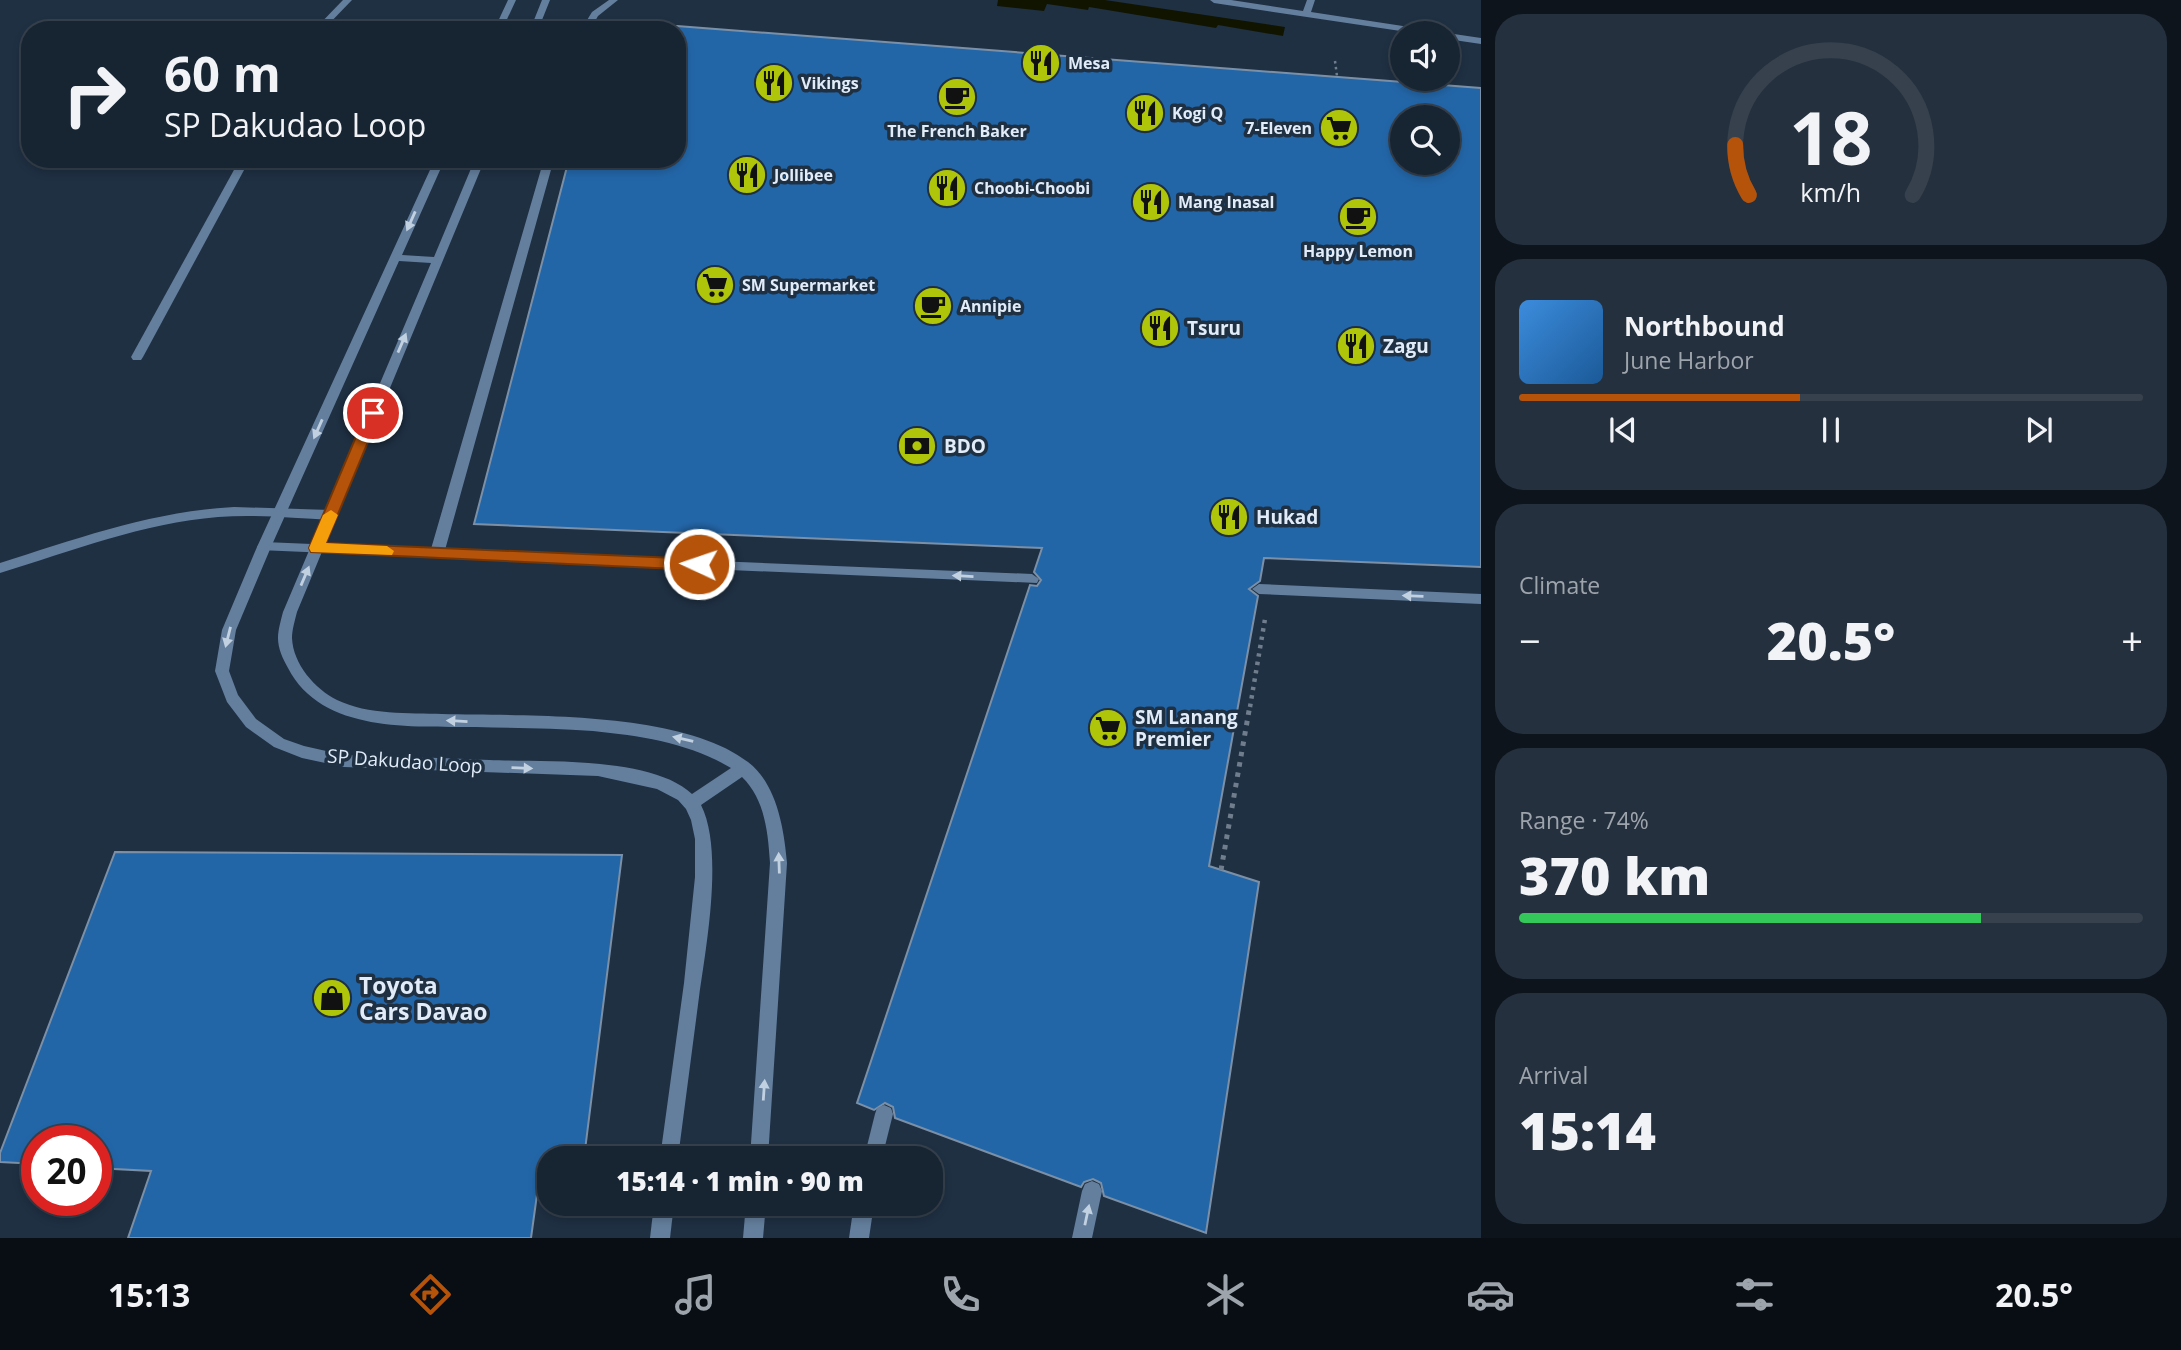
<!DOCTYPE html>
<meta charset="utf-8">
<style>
:root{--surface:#172432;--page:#24303e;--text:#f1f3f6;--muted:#9ea4ac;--line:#36414d;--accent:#b45309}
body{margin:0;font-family:"Open Sans",sans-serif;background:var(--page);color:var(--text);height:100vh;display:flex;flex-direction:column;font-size:26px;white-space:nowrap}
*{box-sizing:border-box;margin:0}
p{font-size:23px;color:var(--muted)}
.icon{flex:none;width:38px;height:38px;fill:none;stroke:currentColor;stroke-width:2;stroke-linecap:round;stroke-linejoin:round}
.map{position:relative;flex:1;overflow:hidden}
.panel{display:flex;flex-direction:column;gap:14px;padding:14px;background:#0d141c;width:700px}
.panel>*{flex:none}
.guide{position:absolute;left:21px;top:21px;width:665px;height:147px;border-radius:28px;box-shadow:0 4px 10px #0003,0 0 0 2px var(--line);background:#172432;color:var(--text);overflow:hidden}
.tools{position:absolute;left:1390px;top:21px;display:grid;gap:14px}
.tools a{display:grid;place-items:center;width:70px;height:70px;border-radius:50%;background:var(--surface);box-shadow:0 4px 10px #0003,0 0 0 2px var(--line);font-size:35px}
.speed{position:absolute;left:21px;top:1125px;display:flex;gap:14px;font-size:35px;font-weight:700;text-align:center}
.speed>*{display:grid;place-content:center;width:91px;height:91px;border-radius:50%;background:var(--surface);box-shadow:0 4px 10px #0003,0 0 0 2px var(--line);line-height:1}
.speed .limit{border:10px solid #d22;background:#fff;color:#111}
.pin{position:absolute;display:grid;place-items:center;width:60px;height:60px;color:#fff;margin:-30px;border:4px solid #fff;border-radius:50%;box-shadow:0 2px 7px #0007}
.me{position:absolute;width:77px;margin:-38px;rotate:273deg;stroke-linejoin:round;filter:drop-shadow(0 0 5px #0008)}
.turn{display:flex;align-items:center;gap:24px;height:147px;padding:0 28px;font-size:32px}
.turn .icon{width:91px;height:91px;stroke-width:2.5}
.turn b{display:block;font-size:49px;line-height:60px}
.big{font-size:52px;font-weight:800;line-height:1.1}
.panel .tile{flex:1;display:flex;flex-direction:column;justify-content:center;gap:10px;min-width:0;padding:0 24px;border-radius:28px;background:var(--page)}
.panel .dial{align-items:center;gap:0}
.dial svg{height:182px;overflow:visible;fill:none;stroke:var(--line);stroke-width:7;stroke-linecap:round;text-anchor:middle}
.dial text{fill:var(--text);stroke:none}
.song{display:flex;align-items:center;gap:21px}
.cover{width:84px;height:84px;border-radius:10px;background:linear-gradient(135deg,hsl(210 70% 55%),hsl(210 70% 35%))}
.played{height:7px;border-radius:4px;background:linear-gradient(90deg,var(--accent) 45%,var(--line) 45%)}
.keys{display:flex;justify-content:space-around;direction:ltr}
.heat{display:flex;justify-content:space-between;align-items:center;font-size:38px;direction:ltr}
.charge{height:10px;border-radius:5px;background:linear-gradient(90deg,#34c759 74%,var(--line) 0)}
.trip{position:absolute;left:537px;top:1146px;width:406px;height:70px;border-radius:28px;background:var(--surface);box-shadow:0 4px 10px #0003,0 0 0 2px var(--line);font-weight:800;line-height:70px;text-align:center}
.dock{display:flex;height:112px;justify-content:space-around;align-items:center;background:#090e14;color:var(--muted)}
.dock .icon{width:49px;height:49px}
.dock .selected{color:var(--accent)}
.dock b{font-size:32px;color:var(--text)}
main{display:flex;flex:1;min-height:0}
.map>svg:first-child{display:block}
.water{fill:#111500}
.building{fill:#2366a8;stroke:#7b90a6;stroke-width:2;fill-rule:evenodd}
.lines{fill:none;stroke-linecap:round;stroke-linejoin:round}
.path-far2{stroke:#6f7d8d;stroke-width:2.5;stroke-dasharray:2.5 3.5;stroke-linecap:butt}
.path-far1{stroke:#6f7d8d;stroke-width:4.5;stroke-dasharray:3.5 5;stroke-linecap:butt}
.path{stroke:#6f7d8d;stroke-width:5;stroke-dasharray:4.5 6;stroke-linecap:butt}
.service{fill:#647f9d;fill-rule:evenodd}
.tertiary{fill:#647f9d;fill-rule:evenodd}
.oneway{fill:#c2d1e1}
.route{fill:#b45309;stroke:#753606;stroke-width:2}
.slow{fill:#f59e0b}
.labels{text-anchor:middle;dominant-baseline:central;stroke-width:7;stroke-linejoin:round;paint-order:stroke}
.far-poi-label{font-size:16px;font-weight:bold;fill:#e1ecf8;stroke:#1f3043;text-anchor:start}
.poi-label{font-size:19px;font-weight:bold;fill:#e1ecf8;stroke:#1f3043;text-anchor:start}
.street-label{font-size:19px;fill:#e1ecf8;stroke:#1f3043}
.near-poi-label{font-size:23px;font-weight:bold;fill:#e1ecf8;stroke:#1f3043;text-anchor:start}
</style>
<main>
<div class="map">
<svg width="1481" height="1238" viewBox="0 0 1481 1238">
<rect width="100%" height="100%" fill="#1f3043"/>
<!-- water -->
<polygon class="water" points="998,0 1105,0 1285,27 1283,36 1218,25 1216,28 1089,7 1088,10 1047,4 1044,11 997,6"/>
<!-- building -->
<g class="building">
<path d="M677,26L1481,88V567L1264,558L1260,581L1249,589L1258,596L1209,866L1259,882L1206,1233L1104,1196L1101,1183L1093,1179L1084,1182L1081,1187L895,1118L893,1107L885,1103L874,1110L857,1103L1030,585L1037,586L1041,580L1034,572L1042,548L474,524L569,159H677ZM1402,117H1447V163H1402Z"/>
<polygon points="115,852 622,855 584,1158 550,1158 550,1175 540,1173 531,1238 128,1238 151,1171 96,1168 96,1141 37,1141 37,1164 0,1162 0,1153"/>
</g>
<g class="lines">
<!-- path-far2 -->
<polyline class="path-far2" points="1335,61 1337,76"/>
<!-- path-far1 -->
<polyline class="path-far1" points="1250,707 1265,619"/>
<!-- path -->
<polyline class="path" points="1221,870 1250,705"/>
<!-- service -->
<g class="service">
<polygon points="343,0 352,0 323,30 314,30"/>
<polygon points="609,0 618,0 598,16 590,30 581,30 592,12"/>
<polygon points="1210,0 1231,0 1303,11 1307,0 1315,0 1311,12 1429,30 1433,33 1414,33 1214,3"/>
<polygon points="1447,33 1481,38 1481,44 1447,39"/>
<polygon points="240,159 250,159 143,357 141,360 133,360 131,357"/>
<polygon points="544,159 554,159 445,550 1032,574 1039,579 1037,583 259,550 257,547 259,544 264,542 431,549"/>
<path d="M234,507L331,510L338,515L331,520C294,518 256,514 218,517C143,523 72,551 0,573V563C76,539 153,511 234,507Z"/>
<polygon points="1259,584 1481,594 1481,604 1259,594 1252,589"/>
<polygon points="884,1105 891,1108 893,1114 882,1158 864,1158 875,1114 877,1108"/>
<polygon points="1092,1181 1099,1184 1102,1191 1092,1238 1072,1238 1082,1191 1085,1184"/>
<polygon points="854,1204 874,1204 869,1238 849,1238"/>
</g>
<!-- tertiary -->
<g class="tertiary">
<polygon points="508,0 516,0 502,30 494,30"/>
<polygon points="542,0 550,0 538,30 530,30"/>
<path d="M435,159H445L402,255L434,257L475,159H485L297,612C295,620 292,630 292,638C293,664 315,689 337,700C368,715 409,713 442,714C525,716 681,710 748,762C777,784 784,829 787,863L768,1158H750L770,863C768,833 765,799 742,777L701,805C724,850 706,947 699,997C692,1051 685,1104 678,1158H660L684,983L695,877V839L691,820L686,809L678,800L657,789L598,776L344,767L302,758L274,747L246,727L227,702L215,671L222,630L257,547ZM399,261L431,263L283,612C281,620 278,630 278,638C278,649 283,659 288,668C322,734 413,726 476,727C515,728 554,728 593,731C642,736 689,743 731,768L692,794C652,756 542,762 489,760C441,758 392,756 344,755L304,746L284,739L256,719L238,695L229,671L236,630L271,547Z"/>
<polygon points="654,1204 674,1204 670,1238 650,1238"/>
<polygon points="746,1204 766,1204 763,1238 743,1238"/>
</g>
</g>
<!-- one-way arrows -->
<defs><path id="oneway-solid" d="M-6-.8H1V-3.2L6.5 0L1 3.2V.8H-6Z" transform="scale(1.75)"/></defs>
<g class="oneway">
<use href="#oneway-solid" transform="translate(411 221) rotate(114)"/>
<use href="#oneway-solid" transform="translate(402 343) rotate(-67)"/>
<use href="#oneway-solid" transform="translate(318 429) rotate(114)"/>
<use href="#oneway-solid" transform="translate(305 576) rotate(-67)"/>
<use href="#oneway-solid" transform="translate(963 576) rotate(-177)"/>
<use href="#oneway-solid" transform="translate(1413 596) rotate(-178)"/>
<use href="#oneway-solid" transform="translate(228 637) rotate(104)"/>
<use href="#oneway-solid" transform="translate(457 721) rotate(-177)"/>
<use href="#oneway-solid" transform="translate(683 739) rotate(-167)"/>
<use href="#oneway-solid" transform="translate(522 768) rotate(2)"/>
<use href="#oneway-solid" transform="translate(779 863) rotate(-92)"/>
<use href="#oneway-solid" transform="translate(764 1090) rotate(-86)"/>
<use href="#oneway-solid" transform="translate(1087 1215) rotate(-78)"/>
</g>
<!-- route -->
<polygon class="route" points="373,409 380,413 326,543 699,559 706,564 699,570 311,552 309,548 366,413"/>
<!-- slow -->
<polygon class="slow" points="331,510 338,515 326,543 387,546 394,551 392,555 311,552 309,548 323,515"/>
<!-- icons -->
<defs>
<g id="restaurant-disc" transform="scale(2.0125)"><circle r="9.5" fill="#aec509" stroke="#1f3043"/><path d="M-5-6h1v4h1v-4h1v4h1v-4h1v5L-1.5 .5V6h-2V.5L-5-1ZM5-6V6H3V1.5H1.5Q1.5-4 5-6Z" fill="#111"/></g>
<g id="cafe-disc" transform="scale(2.0125)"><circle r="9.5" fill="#aec509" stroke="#1f3043"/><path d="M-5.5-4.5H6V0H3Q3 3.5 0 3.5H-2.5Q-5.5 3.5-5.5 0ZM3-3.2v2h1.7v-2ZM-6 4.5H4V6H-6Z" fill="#111"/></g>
<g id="supermarket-disc" transform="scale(2.0125)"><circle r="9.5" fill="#aec509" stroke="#1f3043"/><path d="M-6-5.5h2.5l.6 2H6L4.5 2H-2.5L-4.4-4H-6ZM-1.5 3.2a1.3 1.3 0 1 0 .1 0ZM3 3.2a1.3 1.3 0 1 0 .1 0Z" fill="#111"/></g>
<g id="bank-disc" transform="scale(2.0125)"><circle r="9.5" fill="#aec509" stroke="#1f3043"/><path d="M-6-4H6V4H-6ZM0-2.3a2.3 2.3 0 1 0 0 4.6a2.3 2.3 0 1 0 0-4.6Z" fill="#111"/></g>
<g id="shop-disc" transform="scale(2.0125)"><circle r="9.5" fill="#aec509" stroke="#1f3043"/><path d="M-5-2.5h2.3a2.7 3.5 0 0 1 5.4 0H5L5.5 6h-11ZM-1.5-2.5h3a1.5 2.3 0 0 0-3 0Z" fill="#111"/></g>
</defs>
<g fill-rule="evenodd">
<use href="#restaurant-disc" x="1041" y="63"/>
<use href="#restaurant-disc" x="774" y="83"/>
<use href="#cafe-disc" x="957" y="97"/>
<use href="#restaurant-disc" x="1145" y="113"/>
<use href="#supermarket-disc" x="1339" y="128"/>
<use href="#restaurant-disc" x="747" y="175"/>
<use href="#restaurant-disc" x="947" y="188"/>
<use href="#restaurant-disc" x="1151" y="202"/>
<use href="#cafe-disc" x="1358" y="217"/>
<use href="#supermarket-disc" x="715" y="285"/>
<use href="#cafe-disc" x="933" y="306"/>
<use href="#restaurant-disc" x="1160" y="328"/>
<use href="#restaurant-disc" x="1356" y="346"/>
<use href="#bank-disc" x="917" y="446"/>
<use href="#restaurant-disc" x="1229" y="517"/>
<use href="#supermarket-disc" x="1108" y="728"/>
<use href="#shop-disc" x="332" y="998"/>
</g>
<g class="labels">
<!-- far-poi labels -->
<g class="far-poi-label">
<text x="1068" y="63">Mesa</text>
<text x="801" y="83">Vikings</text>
<text x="1172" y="113">Kogi Q</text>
<text x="1312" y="128" text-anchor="end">7-Eleven</text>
<text x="957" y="131" text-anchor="middle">The French Baker</text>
<text x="774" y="175">Jollibee</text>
<text x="974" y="188">Choobi-Choobi</text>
<text x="1178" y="202">Mang Inasal</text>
<text x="1358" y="251" text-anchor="middle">Happy Lemon</text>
<text x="742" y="285">SM Supermarket</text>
<text x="960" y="306">Annipie</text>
</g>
<!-- poi labels -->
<g class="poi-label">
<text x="1187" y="328">Tsuru</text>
<text x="1383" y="346">Zagu</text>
<text x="944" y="446">BDO</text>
<text x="1256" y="517">Hukad</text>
<text x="1135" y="717">SM Lanang<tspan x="1135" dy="22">Premier</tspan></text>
</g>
<!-- street labels -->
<g class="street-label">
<text transform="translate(405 761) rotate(4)">SP Dakudao Loop</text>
</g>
<!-- near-poi labels -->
<g class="near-poi-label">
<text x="359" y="985">Toyota<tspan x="359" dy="26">Cars Davao</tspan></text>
</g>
</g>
</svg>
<div class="tools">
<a><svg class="icon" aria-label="sound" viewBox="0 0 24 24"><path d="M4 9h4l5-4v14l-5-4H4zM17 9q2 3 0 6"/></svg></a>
<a><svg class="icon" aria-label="search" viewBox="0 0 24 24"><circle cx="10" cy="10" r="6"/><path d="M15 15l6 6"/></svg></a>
</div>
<div class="speed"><div class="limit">20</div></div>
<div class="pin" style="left:373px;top:413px;background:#d93025"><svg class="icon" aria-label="arrive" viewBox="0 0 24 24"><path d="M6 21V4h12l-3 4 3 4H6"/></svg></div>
<svg class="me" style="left:699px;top:564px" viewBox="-20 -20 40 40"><circle r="17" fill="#b45309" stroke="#fff" stroke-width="3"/><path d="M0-11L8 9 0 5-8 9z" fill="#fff"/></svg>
<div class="trip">15:14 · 1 min · 90 m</div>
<div class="guide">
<div class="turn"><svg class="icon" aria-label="right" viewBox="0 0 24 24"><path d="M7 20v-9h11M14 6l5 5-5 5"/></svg><div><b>60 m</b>SP Dakudao Loop</div></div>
</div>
</div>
<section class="panel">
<div class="tile dial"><svg viewBox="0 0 100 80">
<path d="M14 69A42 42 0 1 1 86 69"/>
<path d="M14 69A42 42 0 0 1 8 47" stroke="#b45309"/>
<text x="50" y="56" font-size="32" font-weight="700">18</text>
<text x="50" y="72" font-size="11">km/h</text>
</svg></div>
<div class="tile">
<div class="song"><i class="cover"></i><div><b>Northbound</b><p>June Harbor</p></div></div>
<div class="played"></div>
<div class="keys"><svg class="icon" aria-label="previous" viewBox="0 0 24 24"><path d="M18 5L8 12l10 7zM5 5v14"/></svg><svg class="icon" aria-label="pause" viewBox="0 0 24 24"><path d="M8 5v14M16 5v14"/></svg><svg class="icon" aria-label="next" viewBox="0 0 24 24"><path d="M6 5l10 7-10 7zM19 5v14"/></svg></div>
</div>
<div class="tile"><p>Climate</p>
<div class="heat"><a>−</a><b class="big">20.5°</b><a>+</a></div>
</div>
<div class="tile"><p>Range · 74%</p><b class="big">370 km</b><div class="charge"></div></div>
<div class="tile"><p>Arrival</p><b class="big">15:14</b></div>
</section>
</main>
<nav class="dock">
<b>15:13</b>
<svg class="icon selected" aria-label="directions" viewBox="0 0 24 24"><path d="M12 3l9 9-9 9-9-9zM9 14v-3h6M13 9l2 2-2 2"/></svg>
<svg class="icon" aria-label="music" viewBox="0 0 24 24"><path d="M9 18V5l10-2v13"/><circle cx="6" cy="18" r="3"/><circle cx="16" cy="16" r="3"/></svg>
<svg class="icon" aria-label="phone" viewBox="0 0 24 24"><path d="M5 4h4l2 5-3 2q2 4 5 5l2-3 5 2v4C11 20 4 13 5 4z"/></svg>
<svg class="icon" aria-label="climate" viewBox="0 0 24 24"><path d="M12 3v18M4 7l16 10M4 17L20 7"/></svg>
<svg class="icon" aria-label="car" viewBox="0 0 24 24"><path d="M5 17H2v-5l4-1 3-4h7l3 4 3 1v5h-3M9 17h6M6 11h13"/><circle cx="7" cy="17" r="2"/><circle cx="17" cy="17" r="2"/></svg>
<svg class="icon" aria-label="filters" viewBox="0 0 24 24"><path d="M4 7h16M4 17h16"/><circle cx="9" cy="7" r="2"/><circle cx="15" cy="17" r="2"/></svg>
<b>20.5°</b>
</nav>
